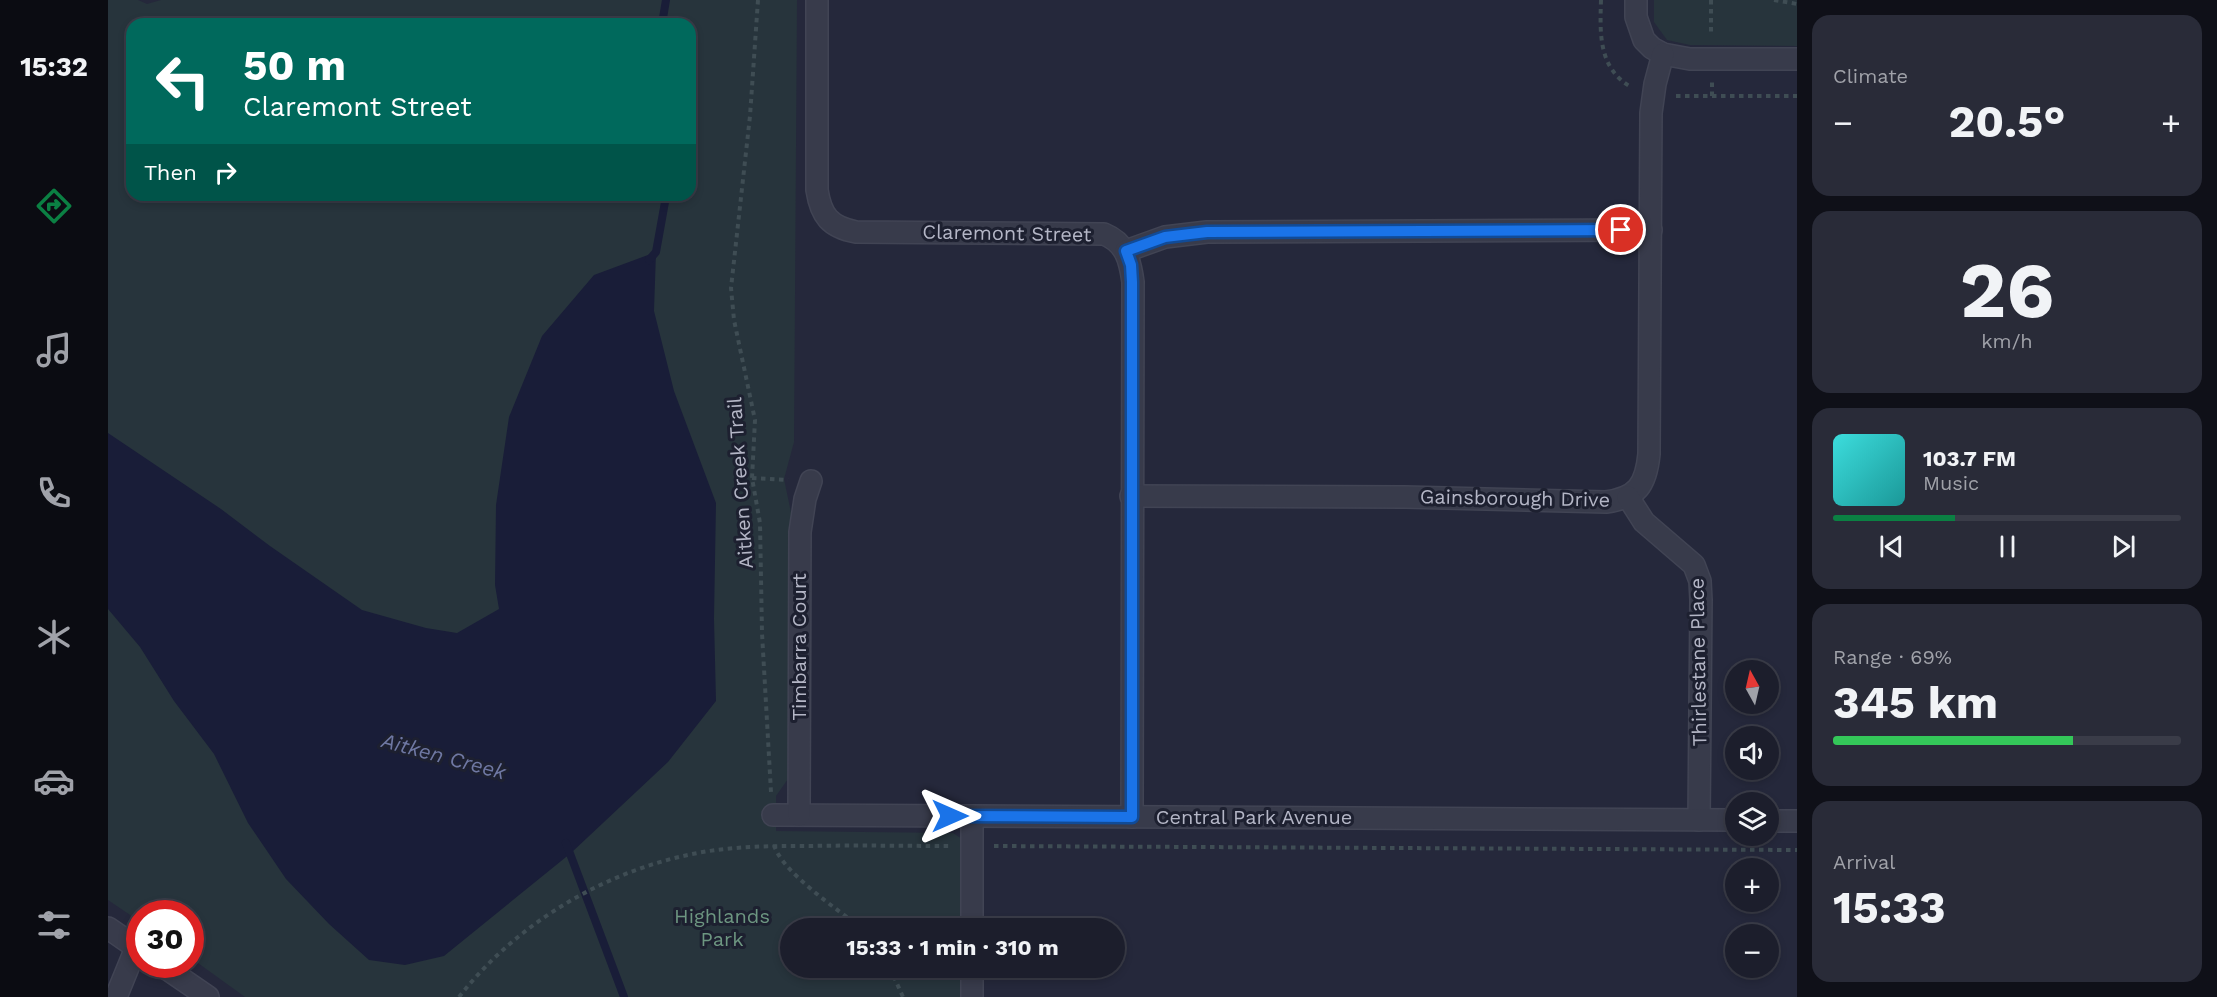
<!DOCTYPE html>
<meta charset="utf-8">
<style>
:root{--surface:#1c1e2c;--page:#292b38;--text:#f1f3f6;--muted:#a0a2a9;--line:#3a3c48;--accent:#0b8043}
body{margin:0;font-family:"Work Sans",sans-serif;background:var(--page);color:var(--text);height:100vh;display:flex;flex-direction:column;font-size:22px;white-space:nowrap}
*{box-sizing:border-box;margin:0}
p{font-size:20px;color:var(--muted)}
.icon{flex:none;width:33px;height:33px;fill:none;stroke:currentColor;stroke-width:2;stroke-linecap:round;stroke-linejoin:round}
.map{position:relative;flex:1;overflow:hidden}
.details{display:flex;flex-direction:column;gap:15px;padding:15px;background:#0f1018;width:420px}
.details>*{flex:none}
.guide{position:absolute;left:18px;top:18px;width:570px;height:183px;border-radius:18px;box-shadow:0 3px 9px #0003,0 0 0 2px var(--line);background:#00695c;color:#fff;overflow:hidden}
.needle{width:39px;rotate:352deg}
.tools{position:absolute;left:1617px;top:660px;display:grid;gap:12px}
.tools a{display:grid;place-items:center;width:54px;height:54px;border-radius:50%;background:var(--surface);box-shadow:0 3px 9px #0003,0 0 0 2px var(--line);font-size:30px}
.speed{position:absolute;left:18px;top:900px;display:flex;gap:12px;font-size:30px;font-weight:700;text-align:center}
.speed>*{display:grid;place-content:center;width:78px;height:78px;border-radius:50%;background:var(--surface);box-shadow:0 3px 9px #0003,0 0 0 2px var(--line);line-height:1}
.speed .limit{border:9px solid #d22;background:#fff;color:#111}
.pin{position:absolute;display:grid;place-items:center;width:51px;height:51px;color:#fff;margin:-26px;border:3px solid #fff;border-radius:50%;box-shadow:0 2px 6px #0007}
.me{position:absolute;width:66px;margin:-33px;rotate:90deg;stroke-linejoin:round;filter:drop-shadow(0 0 4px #0008)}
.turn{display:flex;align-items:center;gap:21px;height:126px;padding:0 18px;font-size:27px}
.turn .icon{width:78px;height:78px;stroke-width:2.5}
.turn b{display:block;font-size:42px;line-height:51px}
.then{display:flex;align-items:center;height:57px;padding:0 18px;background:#0003;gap:12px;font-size:22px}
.big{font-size:45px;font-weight:700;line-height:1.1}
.details .card{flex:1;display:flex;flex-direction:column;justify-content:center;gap:9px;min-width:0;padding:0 21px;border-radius:18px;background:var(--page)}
.details .dial{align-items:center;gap:0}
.dial b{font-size:78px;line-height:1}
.song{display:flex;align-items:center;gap:18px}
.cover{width:72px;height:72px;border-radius:9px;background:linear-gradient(135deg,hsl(180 70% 55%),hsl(180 70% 35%))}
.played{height:6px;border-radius:3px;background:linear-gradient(90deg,var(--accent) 35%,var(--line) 35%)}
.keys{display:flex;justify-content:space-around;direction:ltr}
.heat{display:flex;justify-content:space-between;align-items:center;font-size:33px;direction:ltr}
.charge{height:9px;border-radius:4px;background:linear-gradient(90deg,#34c759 69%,var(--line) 0)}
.trip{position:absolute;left:672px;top:918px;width:345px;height:60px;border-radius:30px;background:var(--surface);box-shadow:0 3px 9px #0003,0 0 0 2px var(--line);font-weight:700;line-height:60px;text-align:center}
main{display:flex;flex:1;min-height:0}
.menu{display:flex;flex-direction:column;width:108px;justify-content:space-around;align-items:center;background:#0b0c12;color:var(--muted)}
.menu .icon{width:42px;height:42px}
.menu .on{color:var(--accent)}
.menu b{font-size:27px;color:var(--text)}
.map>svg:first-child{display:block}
.green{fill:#27343c;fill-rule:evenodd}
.water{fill:#191d38}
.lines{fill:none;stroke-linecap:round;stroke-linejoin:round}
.stream{stroke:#191d38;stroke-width:8}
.street-casing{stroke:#414454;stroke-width:24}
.path{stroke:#3f4d54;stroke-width:4;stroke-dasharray:4.5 4.5;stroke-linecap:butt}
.street{stroke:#383b4b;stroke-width:21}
.route-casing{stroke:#114b97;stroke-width:15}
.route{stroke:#1a73e8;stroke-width:10}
.labels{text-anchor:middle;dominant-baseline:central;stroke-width:6;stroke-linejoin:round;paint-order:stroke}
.street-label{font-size:20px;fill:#b4b6c6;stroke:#1d2030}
.park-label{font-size:20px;fill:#6d9681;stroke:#1d2030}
.water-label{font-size:21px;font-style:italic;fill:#6f78a3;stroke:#1d2030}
</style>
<main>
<nav class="menu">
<b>15:32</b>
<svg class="icon on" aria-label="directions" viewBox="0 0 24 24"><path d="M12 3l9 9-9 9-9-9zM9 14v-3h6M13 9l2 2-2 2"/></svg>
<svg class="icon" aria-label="music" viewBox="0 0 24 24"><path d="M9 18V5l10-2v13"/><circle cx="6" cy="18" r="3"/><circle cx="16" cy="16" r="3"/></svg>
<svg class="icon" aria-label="phone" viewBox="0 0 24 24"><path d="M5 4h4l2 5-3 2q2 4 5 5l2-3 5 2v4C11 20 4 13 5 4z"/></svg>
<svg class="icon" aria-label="climate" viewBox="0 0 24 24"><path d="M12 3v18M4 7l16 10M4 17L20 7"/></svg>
<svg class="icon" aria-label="car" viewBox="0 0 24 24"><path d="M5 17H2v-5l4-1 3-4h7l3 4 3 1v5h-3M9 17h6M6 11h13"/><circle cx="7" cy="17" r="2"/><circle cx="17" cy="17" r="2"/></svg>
<svg class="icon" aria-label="filters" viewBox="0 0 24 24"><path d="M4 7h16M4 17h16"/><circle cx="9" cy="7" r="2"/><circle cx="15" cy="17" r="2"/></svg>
</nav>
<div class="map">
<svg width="1689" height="997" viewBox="0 0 1689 997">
<rect width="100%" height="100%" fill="#25283b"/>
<!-- green -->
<g class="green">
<path d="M0,0H30L39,4L53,0H689L686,442L676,479L684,517L680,779L668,796V831L845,833L854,839V928H682V968H854L853,997H137L83,958L82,914H32L31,921L0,900ZM24,24H582V195H24Z"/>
<polygon points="1546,0 1689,0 1689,46 1582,45 1559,40 1546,22"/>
</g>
<!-- water -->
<polygon class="water" points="548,252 546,311 566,391 608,503 606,619 608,701 560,762 463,853 336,956 297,965 261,960 221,924 178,879 140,823 106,754 66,701 32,647 0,609 0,433 113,509 162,546 254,610 318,628 349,633 391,609 387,585 388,505 401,417 434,336 486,275"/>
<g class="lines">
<!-- stream -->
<g class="stream">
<polyline points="554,24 558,0"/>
<polyline points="541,260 548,252 557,202 557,195"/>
<polyline points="458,843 516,997"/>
</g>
<!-- street casing -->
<g class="street-casing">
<g id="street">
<path d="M709,0V190C713,216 722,227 748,232L996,234C1018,243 1022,260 1025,282L1024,817"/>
<polyline points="1528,0 1528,17 1536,40 1544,48 1555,54 1582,59 1689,59"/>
<polyline points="1018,251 1057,237 1099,232 1543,230"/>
<path d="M1023,496L1297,497L1498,502C1529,498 1538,485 1541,454L1543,113L1547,84L1555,54"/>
<polyline points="1520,497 1536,522 1586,565 1592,581 1593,600 1591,820"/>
<polyline points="665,815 1628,820"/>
<polyline points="691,815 692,532 697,499 703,481"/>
<polyline points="864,816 864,928"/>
<polyline points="1660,821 1689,821"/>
<polyline points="0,928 32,950"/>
<polyline points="52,964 100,997"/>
<polyline points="864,968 864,997"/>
<polyline points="8,997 28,948"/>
</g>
</g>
<!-- path -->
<g class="path">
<polyline points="650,0 642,116 623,288 626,320 647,420 644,478 652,523 654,633 663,792"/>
<path d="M1493,0C1492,33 1490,68 1523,87"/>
<polyline points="1603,0 1603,35"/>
<polyline points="1666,0 1689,4"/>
<polyline points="1568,96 1604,96 1604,82"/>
<polyline points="1604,96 1689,96"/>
<polyline points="644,478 680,480"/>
<path d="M666,845C674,872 729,909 753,928"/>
<polyline points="886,846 1689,850"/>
<polyline points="782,968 795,997"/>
<path d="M351,997C411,920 505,866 601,851C634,846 668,846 701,846C748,845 795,846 842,846"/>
</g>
<!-- street -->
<use href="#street" class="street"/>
</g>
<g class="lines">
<!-- route casing -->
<g class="route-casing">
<polyline id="route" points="842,816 1024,817 1024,282 1023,265 1018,251 1057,237 1099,232 1513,230"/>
</g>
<!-- route -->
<use href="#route" class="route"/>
</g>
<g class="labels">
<!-- street labels -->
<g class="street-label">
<text transform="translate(899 233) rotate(1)">Claremont Street</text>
<text transform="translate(632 483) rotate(-94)">Aitken Creek Trail</text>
<text transform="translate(1407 498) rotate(1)">Gainsborough Drive</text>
<text transform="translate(691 647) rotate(-90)">Timbarra Court</text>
<text transform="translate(1590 662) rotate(-91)">Thirlestane Place</text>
<text x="1146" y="817">Central Park Avenue</text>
</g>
<!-- park labels -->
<g class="park-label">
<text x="614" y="916">Highlands<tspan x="614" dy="23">Park</tspan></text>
</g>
<!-- water labels -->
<g class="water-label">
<text transform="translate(336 756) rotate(15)">Aitken Creek</text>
</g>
</g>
</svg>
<div class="tools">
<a><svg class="needle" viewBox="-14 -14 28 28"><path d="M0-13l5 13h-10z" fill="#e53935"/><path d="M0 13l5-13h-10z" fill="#a0a2a9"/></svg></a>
<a><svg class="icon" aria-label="sound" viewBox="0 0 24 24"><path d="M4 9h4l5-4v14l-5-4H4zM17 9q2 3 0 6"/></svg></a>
<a><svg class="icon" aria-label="layers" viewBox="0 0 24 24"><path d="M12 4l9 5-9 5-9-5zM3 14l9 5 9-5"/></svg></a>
<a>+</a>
<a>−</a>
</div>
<div class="speed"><div class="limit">30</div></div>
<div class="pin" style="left:1513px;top:230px;background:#d93025"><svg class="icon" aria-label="arrive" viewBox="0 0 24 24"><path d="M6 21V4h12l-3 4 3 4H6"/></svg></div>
<svg class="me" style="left:842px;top:816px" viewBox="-20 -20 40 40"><path d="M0-17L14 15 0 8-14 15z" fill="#1a73e8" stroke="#fff" stroke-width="4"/></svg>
<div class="trip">15:33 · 1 min · 310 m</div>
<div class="guide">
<div class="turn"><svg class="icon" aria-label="left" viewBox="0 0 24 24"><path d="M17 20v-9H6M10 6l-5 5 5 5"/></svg><div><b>50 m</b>Claremont Street</div></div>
<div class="then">Then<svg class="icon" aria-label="right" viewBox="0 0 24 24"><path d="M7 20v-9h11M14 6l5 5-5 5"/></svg></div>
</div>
</div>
<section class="details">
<div class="card"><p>Climate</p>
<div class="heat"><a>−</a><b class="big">20.5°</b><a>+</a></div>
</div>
<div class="card dial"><b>26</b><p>km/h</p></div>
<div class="card">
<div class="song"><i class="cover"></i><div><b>103.7 FM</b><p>Music</p></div></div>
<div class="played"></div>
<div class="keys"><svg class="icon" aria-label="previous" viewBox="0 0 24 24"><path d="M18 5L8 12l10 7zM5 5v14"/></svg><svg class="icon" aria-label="pause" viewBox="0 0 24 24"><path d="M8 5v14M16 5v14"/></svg><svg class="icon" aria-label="next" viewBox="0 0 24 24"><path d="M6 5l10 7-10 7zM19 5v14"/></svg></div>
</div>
<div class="card"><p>Range · 69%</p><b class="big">345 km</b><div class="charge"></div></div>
<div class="card"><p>Arrival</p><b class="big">15:33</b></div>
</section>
</main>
